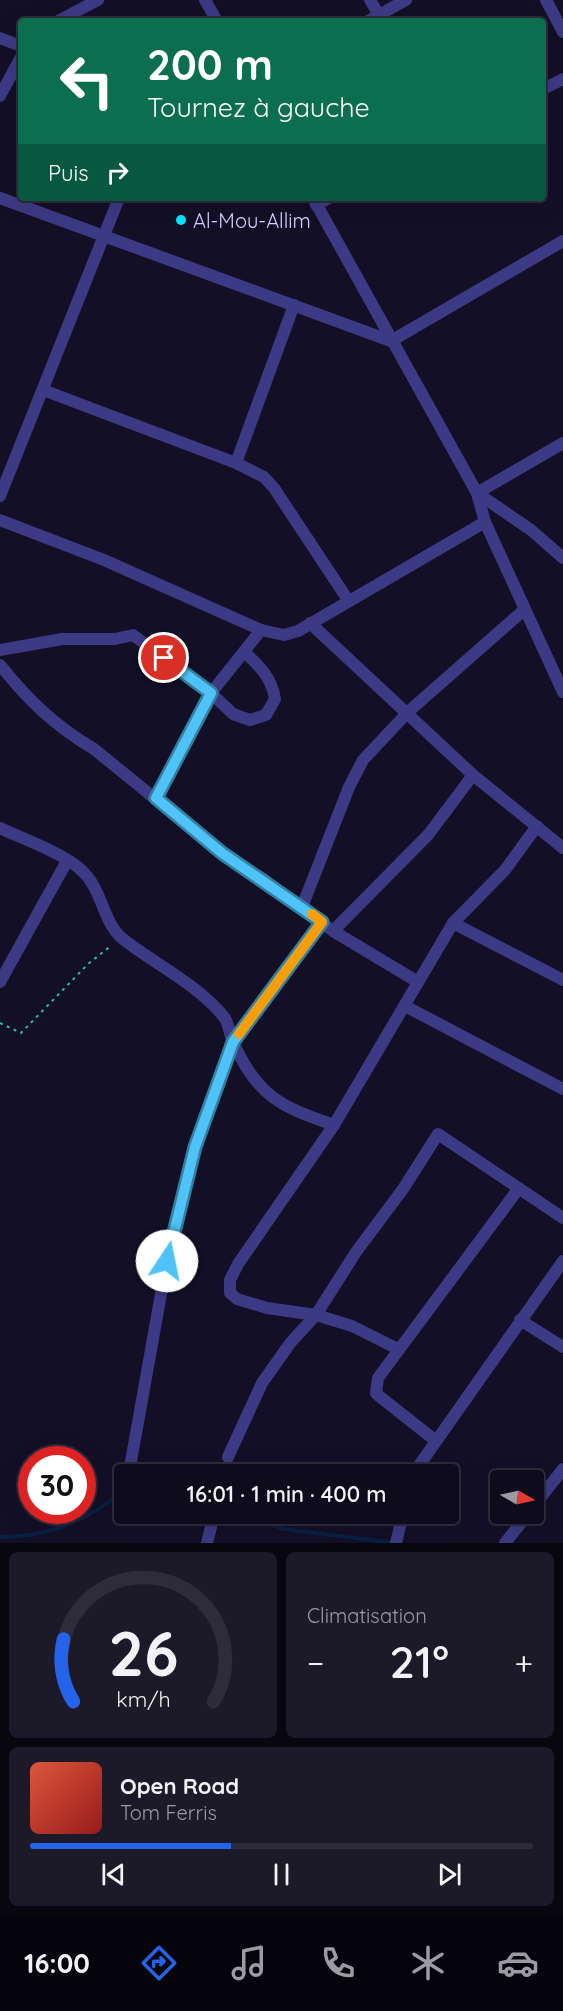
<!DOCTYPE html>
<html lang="fr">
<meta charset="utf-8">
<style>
:root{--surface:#0e0b1c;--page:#1c1929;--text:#f1f3f6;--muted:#9b9ba3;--line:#2e2b3b;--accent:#2563eb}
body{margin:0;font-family:Quicksand,sans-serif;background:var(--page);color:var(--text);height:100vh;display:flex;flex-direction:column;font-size:22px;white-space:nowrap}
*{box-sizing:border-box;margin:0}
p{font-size:20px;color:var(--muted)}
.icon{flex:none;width:33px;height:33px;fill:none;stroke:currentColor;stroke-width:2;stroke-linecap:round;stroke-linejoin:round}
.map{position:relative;height:1543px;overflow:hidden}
.drawer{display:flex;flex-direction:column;gap:9px;padding:9px;background:#08060f;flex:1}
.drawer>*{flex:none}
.top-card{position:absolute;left:18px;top:18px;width:528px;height:183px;border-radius:6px;box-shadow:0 6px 24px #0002,0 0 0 2px var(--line);background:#0b6e4f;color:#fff;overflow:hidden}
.needle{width:39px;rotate:99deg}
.tools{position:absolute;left:490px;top:1470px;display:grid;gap:12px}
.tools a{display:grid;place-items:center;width:54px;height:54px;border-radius:6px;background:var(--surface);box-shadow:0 6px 24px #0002,0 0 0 2px var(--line);font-size:30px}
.speed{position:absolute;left:18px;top:1446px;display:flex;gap:12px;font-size:30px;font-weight:700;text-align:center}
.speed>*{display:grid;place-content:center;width:78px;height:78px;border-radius:50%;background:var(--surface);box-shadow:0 6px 24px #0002,0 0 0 2px var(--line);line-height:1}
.speed .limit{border:9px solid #d22;background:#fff;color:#111}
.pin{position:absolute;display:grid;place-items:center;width:51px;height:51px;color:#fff;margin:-26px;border:3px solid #fff;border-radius:50%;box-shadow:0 2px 6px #0007}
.me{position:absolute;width:66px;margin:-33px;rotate:11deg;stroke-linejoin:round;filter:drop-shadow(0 0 4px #0008)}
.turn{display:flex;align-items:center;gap:21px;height:126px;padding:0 30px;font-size:27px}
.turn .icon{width:78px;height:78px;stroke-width:2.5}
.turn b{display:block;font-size:42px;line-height:51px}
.then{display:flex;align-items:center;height:57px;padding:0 30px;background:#0003;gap:12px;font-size:22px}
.big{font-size:45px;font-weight:600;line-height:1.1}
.drawer .widget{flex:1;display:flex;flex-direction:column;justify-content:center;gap:9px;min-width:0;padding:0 21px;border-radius:9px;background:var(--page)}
.drawer .dial{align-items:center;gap:0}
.dial svg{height:156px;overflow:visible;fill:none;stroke:var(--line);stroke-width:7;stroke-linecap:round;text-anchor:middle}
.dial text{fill:var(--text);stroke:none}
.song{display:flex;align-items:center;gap:18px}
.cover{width:72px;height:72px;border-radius:9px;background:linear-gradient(135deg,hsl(10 70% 55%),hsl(0 70% 35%))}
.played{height:6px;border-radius:3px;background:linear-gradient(90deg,var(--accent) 40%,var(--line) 40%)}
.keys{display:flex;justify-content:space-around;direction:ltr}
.heat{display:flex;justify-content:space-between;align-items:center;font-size:33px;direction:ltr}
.drawer .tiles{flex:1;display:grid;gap:9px;grid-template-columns:1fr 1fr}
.widget:last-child{grid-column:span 2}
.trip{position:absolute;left:114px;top:1464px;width:345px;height:60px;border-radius:6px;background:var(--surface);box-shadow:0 6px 24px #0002,0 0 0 2px var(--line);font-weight:600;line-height:60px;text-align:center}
.menu{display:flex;height:96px;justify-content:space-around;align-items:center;background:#06040b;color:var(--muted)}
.menu .icon{width:42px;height:42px}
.menu .selected{color:var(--accent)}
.menu b{font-size:27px;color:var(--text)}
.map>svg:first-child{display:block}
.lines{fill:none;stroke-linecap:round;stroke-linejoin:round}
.stream{stroke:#0a1f44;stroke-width:4}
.path{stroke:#2fb8b0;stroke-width:2;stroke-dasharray:3 4.5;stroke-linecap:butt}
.minor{stroke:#3d3a85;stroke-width:12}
.route-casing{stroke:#337fa1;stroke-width:15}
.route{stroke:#4fc3f7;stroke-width:10}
.slow{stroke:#f59e0b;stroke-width:10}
.poi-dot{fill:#00e5ff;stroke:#130f26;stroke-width:2}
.labels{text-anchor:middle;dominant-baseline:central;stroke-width:6;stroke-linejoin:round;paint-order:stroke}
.poi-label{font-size:20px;fill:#d9d4ff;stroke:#130f26;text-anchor:start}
</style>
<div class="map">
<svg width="563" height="1543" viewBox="0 0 563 1543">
<rect width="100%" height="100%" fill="#130f26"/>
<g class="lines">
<!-- stream -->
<g class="stream">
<path d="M140,1474C158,1458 187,1468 210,1471L215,1474"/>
<polyline points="250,1514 260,1521 284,1529 394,1543"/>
<path d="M0,1537C48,1537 89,1521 124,1489"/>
</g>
<!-- path -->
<polyline class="path" points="0,1023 21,1033 88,964 112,945"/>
<!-- minor -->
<g class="minor">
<polyline points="205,0 217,21"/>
<polyline points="370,0 379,15"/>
<polyline points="546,0 563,32"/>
<polyline points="58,21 98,0"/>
<polyline points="368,21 406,0"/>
<polyline points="0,38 21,46"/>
<polyline points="543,89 563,79"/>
<polyline points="0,96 21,57"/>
<polyline points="0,198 391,341"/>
<polyline points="313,198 477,493 485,522 563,692"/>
<polyline points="316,205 329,198"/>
<polyline points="391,341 563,241"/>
<polyline points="43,390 236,463 264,477 274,488 348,600"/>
<polyline points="563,443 477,493 531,530 563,558"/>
<polyline points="236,463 294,305"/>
<polyline points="0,496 119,198"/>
<polyline points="0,520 104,560 261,630 284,635 298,631 485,522"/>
<polyline points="310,623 473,775 563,848"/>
<path d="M0,650L62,639H115L133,635L211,693L233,714L250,720L266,715L275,699C272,678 259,665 244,652"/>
<path d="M0,665C28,700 55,726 94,749L222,853L262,878L333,931L418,982"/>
<polyline points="156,798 211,693 261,630"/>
<path d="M0,828C25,840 70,855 87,876C103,895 104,924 123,939C156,965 197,984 224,1017C229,1023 229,1034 233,1042C257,1096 281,1107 334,1125"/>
<polyline points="302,907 349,787 363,760 408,712 524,610"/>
<polyline points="453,923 563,980"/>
<polyline points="333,931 428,835 473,775"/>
<polyline points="0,982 67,861"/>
<polyline points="405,1006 563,1089"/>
<polyline points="520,1320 563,1347"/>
<polyline points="398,1349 352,1326 316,1315 267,1308 237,1299 230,1293 230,1280 238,1264 334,1125 453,923 505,870 537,826"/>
<polyline points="436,1441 379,1396 376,1393 378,1378 519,1188"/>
<polyline points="228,1457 262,1383 291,1342 316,1315 356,1252 403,1189 438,1134 563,1218"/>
<polyline points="130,1467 171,1238 195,1147 233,1042 322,922"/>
<polyline points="413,1474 563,1261"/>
<polyline points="534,1506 563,1469"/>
<polyline points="207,1543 211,1527"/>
<polyline points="396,1543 403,1514"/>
<polyline points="505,1543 528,1514"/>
</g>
</g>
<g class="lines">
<!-- route casing -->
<g class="route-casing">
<polyline id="route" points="164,658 211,693 156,798 222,853 322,922 233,1042 195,1147 167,1261"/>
</g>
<!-- route -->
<use href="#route" class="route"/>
<!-- slow -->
<polyline class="slow" points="239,1034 322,922 312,914"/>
</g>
<!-- markers -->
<circle class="poi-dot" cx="181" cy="220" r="6"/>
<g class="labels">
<!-- poi labels -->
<g class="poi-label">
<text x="193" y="220">Al-Mou-Allim</text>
</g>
</g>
</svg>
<div class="tools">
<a><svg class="needle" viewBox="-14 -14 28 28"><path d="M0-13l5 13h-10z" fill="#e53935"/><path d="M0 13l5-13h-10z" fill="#9b9ba3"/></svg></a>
</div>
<div class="speed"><div class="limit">30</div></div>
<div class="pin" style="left:164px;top:658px;background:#d93025"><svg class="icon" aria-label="arrive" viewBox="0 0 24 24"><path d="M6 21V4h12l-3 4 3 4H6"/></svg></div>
<svg class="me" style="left:167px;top:1261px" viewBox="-20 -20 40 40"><circle r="19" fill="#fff"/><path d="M0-13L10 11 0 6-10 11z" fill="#4fc3f7"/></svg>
<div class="trip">16:01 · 1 min · 400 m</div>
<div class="top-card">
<div class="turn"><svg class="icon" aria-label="left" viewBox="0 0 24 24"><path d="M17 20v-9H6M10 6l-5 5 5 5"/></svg><div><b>200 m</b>Tournez à gauche</div></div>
<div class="then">Puis<svg class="icon" aria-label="right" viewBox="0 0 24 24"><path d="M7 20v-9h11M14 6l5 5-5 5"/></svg></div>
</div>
</div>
<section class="drawer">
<div class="tiles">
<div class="widget dial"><svg viewBox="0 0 100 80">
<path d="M14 69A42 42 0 1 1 86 69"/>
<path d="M14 69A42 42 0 0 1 9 37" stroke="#2563eb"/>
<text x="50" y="56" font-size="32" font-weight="700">26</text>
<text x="50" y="72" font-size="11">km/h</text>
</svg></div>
<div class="widget"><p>Climatisation</p>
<div class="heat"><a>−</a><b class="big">21°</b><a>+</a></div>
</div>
<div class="widget">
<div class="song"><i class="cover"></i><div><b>Open Road</b><p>Tom Ferris</p></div></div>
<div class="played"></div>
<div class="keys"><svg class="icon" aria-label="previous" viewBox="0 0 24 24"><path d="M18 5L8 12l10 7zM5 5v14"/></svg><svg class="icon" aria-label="pause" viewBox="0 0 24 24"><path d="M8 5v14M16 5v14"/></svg><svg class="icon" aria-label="next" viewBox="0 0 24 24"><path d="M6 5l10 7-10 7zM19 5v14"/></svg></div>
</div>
</div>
</section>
<nav class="menu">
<b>16:00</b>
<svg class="icon selected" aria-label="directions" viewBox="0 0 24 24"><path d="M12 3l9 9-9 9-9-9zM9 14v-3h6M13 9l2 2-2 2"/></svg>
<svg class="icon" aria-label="music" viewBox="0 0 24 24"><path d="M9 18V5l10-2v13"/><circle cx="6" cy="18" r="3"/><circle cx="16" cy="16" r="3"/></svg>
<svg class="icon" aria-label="phone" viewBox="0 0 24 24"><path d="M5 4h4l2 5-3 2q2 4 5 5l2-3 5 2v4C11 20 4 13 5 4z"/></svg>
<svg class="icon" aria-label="climate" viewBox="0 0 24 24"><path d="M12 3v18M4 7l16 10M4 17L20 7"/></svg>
<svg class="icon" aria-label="car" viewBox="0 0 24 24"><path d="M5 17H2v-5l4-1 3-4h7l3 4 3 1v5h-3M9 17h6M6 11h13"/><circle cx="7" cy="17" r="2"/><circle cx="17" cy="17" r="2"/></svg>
</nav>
